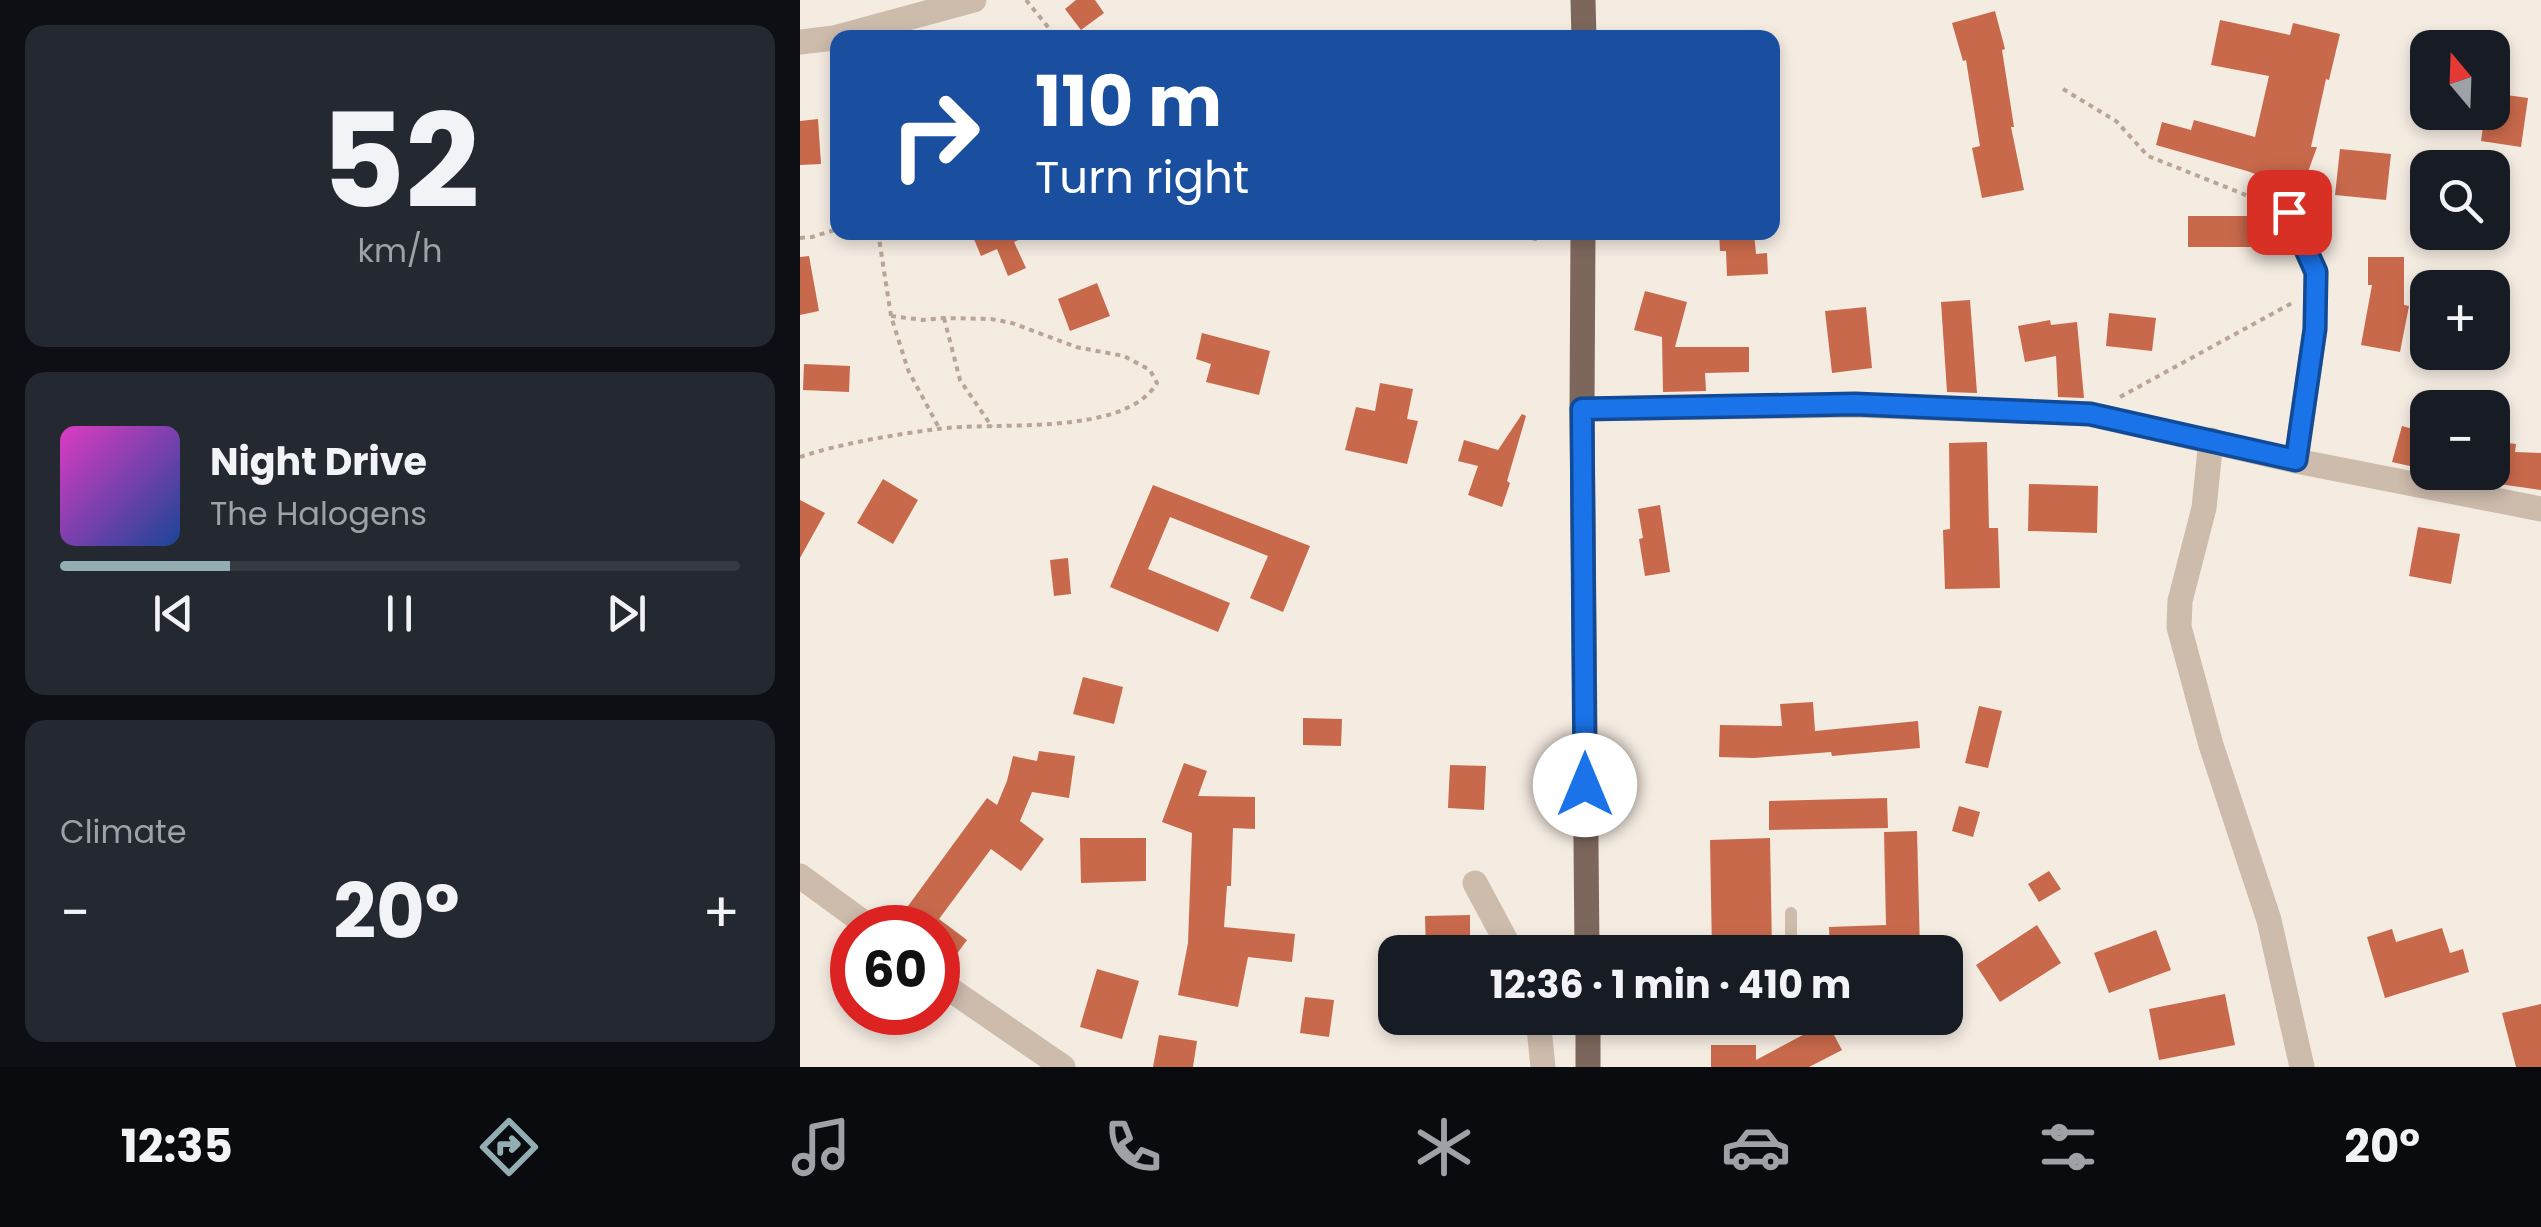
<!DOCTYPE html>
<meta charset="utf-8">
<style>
:root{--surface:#171b24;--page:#242831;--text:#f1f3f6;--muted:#9ea1a6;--line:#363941;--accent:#92aeb2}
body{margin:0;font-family:Poppins,sans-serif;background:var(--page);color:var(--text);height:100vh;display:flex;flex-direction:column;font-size:38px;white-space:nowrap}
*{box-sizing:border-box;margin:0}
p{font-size:32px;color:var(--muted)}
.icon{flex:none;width:55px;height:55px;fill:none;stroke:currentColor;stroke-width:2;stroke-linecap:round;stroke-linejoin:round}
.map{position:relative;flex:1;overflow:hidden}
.side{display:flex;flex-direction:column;gap:25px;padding:25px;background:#0d0f14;width:800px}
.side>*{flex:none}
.guide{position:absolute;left:30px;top:30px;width:950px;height:210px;border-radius:20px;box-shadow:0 5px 15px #0003;background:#1a4fa0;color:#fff;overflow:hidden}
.needle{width:65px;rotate:341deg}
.tools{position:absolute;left:1610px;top:30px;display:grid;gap:20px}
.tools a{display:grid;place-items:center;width:100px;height:100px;border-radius:20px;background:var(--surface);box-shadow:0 5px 15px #0003;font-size:50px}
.speed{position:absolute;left:30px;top:905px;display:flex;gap:20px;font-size:50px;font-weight:700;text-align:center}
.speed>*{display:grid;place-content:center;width:130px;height:130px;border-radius:50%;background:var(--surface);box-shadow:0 5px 15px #0003;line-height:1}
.speed .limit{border:15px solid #d22;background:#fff;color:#111}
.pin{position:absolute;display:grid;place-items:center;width:85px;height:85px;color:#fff;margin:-42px;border-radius:20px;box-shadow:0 5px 15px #0006}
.me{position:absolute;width:110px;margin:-55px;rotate:0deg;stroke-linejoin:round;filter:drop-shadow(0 0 8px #0008)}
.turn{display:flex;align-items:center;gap:35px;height:210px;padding:0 40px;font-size:45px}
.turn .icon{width:130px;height:130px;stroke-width:2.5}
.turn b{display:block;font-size:70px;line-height:85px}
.big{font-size:75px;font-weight:700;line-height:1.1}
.side .tile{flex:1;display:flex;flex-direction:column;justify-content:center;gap:15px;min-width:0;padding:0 35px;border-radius:20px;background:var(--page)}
.side .dial{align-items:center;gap:0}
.dial b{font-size:130px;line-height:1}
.song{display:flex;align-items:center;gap:30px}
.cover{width:120px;height:120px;border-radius:15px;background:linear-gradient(135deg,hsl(310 70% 55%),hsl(220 70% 35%))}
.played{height:10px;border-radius:5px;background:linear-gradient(90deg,var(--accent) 25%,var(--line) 25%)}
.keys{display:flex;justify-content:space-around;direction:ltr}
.heat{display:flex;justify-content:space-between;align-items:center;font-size:55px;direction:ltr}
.trip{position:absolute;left:578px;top:935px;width:585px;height:100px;border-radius:20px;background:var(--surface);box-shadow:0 5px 15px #0003;font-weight:700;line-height:100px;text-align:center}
.tab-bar{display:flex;height:160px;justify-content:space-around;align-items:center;background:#090b0e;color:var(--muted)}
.tab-bar .icon{width:70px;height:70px}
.tab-bar .selected{color:var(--accent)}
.tab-bar b{font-size:45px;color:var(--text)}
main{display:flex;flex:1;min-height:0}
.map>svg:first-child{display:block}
.building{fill:#c8694b}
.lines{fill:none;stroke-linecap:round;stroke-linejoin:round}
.path{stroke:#b9a596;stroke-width:4;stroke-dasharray:5 5;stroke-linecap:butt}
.service{stroke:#cdbbac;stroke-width:12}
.minor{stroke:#cdbbac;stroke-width:25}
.primary{stroke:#7d675c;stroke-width:25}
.route-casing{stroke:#114b97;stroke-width:25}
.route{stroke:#1a73e8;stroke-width:18}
</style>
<main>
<section class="side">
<div class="tile dial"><b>52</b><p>km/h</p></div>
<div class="tile">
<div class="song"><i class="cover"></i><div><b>Night Drive</b><p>The Halogens</p></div></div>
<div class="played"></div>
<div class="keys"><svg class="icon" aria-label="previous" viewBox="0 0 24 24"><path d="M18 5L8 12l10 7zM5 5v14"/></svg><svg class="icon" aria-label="pause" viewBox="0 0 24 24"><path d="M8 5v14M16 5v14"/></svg><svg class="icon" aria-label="next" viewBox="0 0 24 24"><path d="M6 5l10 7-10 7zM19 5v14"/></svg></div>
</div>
<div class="tile"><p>Climate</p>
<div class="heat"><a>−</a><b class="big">20°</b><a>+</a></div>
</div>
</section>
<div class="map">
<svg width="1741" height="1067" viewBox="0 0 1741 1067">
<rect width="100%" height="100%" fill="#f4ebe1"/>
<!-- building -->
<g class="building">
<polygon points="276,0 295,0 304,13 281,30 265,9"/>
<polygon points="1195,11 1205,49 1202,50 1214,127 1211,127 1224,190 1182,198 1172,148 1180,146 1166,60 1163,61 1152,23"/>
<polygon points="1420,20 1490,35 1493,23 1540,34 1529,80 1526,79 1511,147 1517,147 1501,191 1447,171 1356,145 1362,122 1391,130 1394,120 1455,137 1469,76 1411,65"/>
<polygon points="1692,93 1728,98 1721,147 1681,141 1685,112 1692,112"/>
<polygon points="18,119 21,164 0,165 0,121"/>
<polygon points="1540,149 1591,154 1586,200 1535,195"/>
<rect x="1388" y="216" width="69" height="31"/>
<polygon points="171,232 236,232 214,242 226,268 208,276 197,249 181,256"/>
<polygon points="919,232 954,232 956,254 967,253 968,274 927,276 926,251 920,251"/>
<polygon points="9,256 19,311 0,315 0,257"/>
<polygon points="1568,257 1604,257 1604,305 1609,306 1600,352 1561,345 1572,285 1568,285"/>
<polygon points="297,283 310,316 270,331 258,299"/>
<polygon points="845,291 887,302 875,347 949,347 949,372 905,373 906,391 863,392 862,337 834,330"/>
<polygon points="1170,300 1177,393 1147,392 1141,302"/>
<polygon points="1066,307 1072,368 1032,373 1025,311"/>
<polygon points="1309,313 1356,318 1352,351 1306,346"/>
<polygon points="1250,320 1251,325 1277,322 1284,398 1258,397 1256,356 1225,362 1218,326"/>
<polygon points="402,333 470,351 459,395 406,382 411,364 396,359"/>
<polygon points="4,364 50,366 49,392 3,390"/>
<polygon points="580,383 613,389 607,419 618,421 607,464 545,450 556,407 575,411"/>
<polygon points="722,414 726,416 707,481 710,483 702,507 668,495 678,466 658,461 664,440 698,450"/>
<polygon points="1602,426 1628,433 1628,452 1623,469 1592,462"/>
<polygon points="1692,441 1716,444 1715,452 1741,453 1741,490 1692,483"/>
<polygon points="1187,442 1189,528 1198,528 1200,588 1145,589 1143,530 1150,529 1149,443"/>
<polygon points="83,479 118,500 93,544 57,523"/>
<polygon points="1229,484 1298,486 1297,533 1228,531"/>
<polygon points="353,485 510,546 483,612 450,598 468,556 370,517 348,569 430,603 418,632 310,587"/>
<polygon points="0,500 25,513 0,558"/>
<polygon points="860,505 870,572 845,576 839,539 843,538 838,509"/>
<polygon points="1618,527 1660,534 1651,584 1609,576"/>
<polygon points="268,558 271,594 254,596 250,560"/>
<polygon points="283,677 323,687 314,724 273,714"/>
<polygon points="1013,702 1015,731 1118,721 1120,748 1032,756 1031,752 954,758 919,757 920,725 982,726 980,704"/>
<polygon points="1179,706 1202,711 1188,768 1165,763"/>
<polygon points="503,718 542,719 541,746 503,745"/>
<polygon points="239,751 275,756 269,798 232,792 220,821 244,839 221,871 191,849 139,919 167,940 148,966 138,959 138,922 133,928 92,928 187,798 197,805 207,781 213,756 237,761"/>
<polygon points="384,763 407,771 398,796 455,797 455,829 433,828 431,886 427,886 424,927 495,934 492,962 448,957 438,1007 378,995 388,943 392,833 362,822"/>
<polygon points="650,765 686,766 684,810 648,808"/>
<polygon points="1087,798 1088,828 969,830 969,801"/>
<polygon points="1159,806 1180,812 1173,837 1152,831"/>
<polygon points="1117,831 1120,952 1030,952 1029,927 1086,925 1084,832"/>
<polygon points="280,838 346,838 346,881 281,883"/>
<polygon points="970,838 972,950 912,952 910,840"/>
<polygon points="1249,871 1261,889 1239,902 1228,884"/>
<polygon points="670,915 670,952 626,952 625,916"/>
<polygon points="1237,925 1261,963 1200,1002 1176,965"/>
<polygon points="1642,928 1650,953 1663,949 1669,972 1585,998 1567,937 1592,929 1596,942"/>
<polygon points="1356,930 1371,970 1309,993 1294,953"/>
<polygon points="297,969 339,981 322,1039 280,1027"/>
<polygon points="1425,994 1435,1045 1359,1060 1349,1009"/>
<polygon points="505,997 534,1000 529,1037 500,1033"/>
<polygon points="1741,1004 1741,1067 1716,1067 1702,1013"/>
<polygon points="1027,1022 1042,1050 1009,1067 911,1067 911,1045 956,1045 956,1060"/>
<polygon points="359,1035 397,1041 393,1067 353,1067"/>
</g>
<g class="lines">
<!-- path -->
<g class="path">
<polyline points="226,0 257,38"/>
<polyline points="1263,89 1316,121 1348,156 1466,203"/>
<polyline points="78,232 91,316 108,370 138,426"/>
<polyline points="702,232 736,239 760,234"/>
<polyline points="0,238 12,237 38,229"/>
<polyline points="144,318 160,380 192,427"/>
<polyline points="1320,397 1492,303"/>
<path d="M0,457C42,443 93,435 137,429C193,421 324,438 357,383L350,370L324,356L276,347L212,323L191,319L144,318L123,320L91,316"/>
</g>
<!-- service -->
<g class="service">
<polyline points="991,952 991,913"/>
<polyline points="788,1018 812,1018"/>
</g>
<!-- minor -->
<g class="minor">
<polyline points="0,42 34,38 174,0"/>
<polyline points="1489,212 1516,272 1515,329 1496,461"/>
<polyline points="782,409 1055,405 1290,414 1496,461 1741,509"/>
<polyline points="1411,440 1404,508 1380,601 1379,627 1411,745 1469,920 1502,1067"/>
<polyline points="0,876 71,928"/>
<polyline points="675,883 712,952"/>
<polyline points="138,981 263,1067"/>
<polyline points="738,1018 743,1067"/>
</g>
<!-- primary -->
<g class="primary">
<polyline points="783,0 784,38"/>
<polyline points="783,232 782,409 787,952"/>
<polyline points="788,1067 788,1018"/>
</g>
</g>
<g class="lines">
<!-- route casing -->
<g class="route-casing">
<polyline id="route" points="785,785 782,409 1055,404 1290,414 1496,460 1515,329 1516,272 1489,212"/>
</g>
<!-- route -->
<use href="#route" class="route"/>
</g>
</svg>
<div class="tools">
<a><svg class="needle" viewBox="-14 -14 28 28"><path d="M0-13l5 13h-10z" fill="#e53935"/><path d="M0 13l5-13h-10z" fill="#9ea1a6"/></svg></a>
<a><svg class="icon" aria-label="search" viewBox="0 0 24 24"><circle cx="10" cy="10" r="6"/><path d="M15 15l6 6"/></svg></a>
<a>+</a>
<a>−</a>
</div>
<div class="speed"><div class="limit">60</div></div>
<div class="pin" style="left:1489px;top:212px;background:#d93025"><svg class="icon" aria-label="arrive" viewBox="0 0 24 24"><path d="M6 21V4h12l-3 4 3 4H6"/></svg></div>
<svg class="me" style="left:785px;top:785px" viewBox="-20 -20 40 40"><circle r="19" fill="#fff"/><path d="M0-13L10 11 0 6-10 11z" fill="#1a73e8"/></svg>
<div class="trip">12:36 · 1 min · 410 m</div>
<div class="guide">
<div class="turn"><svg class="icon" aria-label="right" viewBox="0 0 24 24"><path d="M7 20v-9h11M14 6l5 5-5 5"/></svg><div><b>110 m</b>Turn right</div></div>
</div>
</div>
</main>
<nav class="tab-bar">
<b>12:35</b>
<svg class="icon selected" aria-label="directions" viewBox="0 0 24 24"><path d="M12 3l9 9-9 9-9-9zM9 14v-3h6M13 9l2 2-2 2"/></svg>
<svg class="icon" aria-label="music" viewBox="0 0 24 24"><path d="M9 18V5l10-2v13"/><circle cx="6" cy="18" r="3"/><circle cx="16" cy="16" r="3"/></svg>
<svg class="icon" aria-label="phone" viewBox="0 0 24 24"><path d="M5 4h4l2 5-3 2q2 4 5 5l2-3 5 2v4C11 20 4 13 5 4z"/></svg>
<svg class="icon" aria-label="climate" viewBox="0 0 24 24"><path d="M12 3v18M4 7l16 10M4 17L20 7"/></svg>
<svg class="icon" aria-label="car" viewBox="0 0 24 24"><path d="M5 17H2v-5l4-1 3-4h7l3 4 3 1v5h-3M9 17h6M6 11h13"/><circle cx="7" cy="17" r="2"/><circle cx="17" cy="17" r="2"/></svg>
<svg class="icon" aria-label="filters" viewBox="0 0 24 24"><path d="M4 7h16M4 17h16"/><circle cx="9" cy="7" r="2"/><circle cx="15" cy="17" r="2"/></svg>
<b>20°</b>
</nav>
